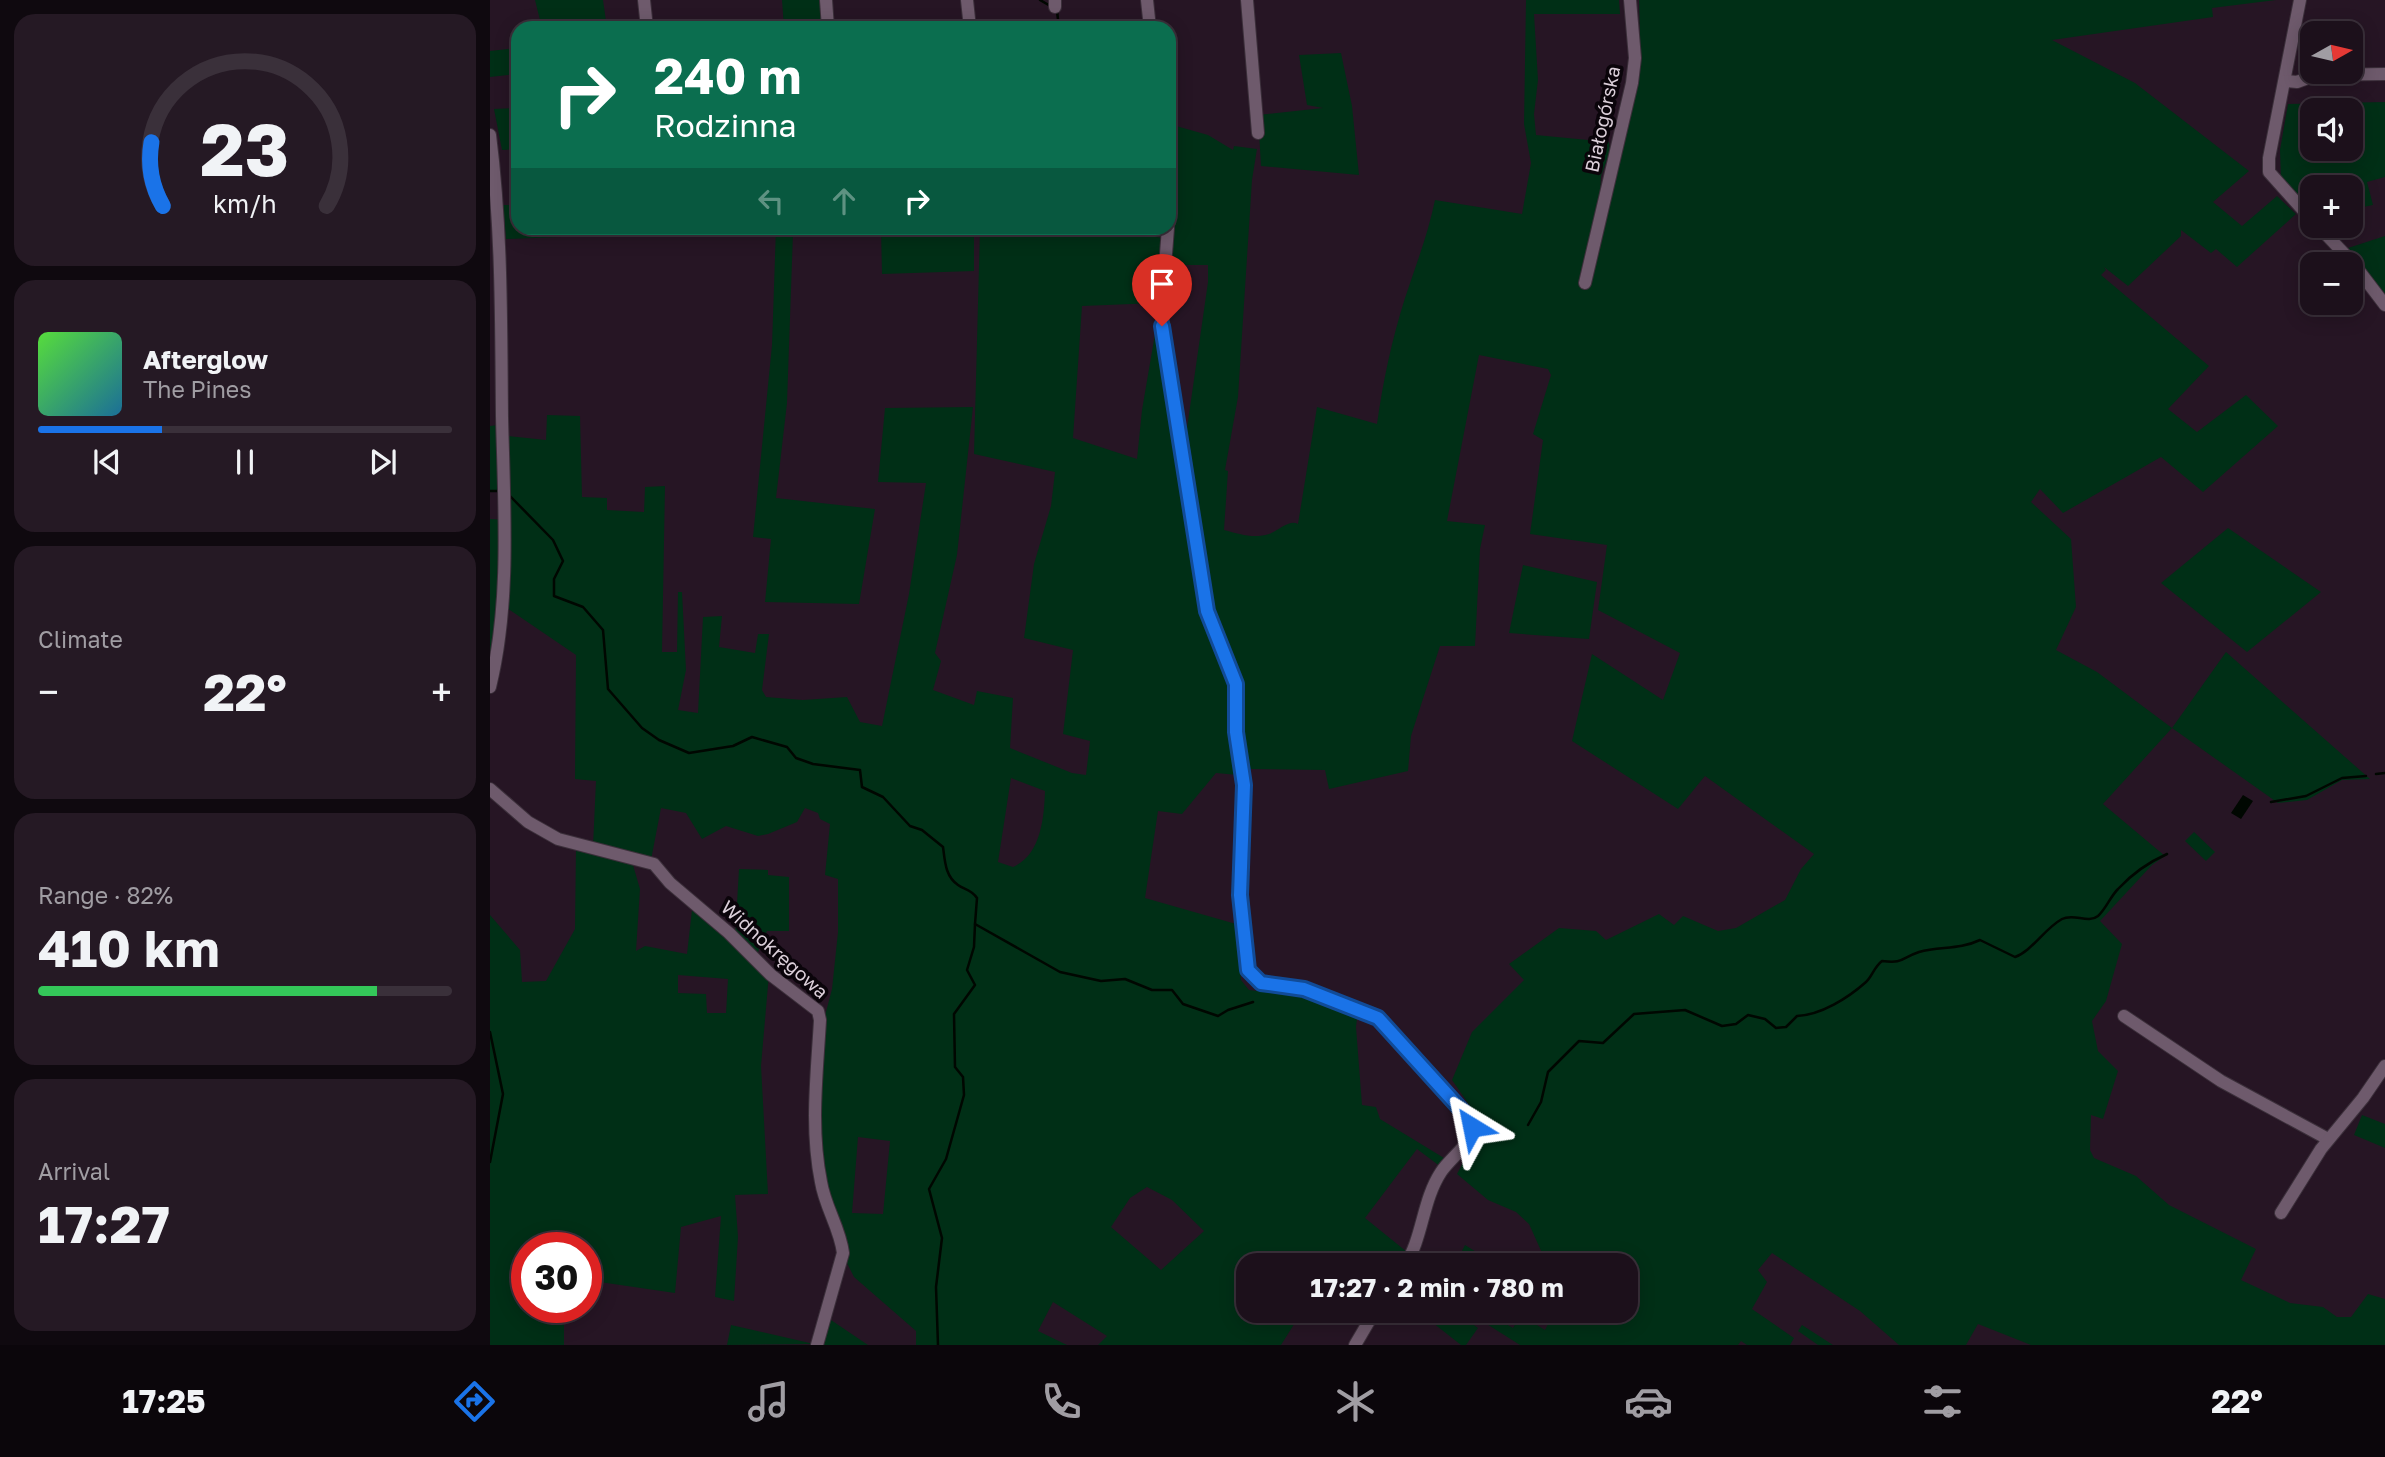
<!DOCTYPE html>
<meta charset="utf-8">
<style>
:root{--surface:#1c101b;--page:#251924;--text:#f1f3f6;--muted:#a09da3;--line:#3a303a;--accent:#1a73e8}
body{margin:0;font-family:"Golos Text",sans-serif;background:var(--page);color:var(--text);height:100vh;display:flex;flex-direction:column;font-size:26px;white-space:nowrap}
*{box-sizing:border-box;margin:0}
p{font-size:23px;color:var(--muted)}
.icon{flex:none;width:38px;height:38px;fill:none;stroke:currentColor;stroke-width:2;stroke-linecap:round;stroke-linejoin:round}
.map{position:relative;flex:1;overflow:hidden}
.sheet{display:flex;flex-direction:column;gap:14px;padding:14px;background:#0f090f;width:490px}
.sheet>*{flex:none}
.banner{position:absolute;left:21px;top:21px;width:665px;height:214px;border-radius:21px;box-shadow:0 4px 18px #0003,0 0 0 2px var(--line);background:#0b6e4f;color:#fff;overflow:hidden}
.needle{width:46px;rotate:82deg}
.buttons{position:absolute;left:1810px;top:21px;display:grid;gap:14px}
.buttons a{display:grid;place-items:center;width:63px;height:63px;border-radius:14px;background:var(--surface);box-shadow:0 4px 18px #0003,0 0 0 2px var(--line);font-size:35px}
.speed{position:absolute;left:21px;top:1232px;display:flex;gap:14px;font-size:35px;font-weight:700;text-align:center}
.speed>*{display:grid;place-content:center;width:91px;height:91px;border-radius:50%;background:var(--surface);box-shadow:0 4px 18px #0003,0 0 0 2px var(--line);line-height:1}
.speed .limit{border:10px solid #d22;background:#fff;color:#111}
.pin{position:absolute;display:grid;place-items:center;width:60px;height:60px;color:#fff;margin:-72px -30px;border-radius:50% 50% 50% 0;rotate:-45deg;box-shadow:0 0 7px #0007}
.pin .icon{rotate:45deg}
.me{position:absolute;width:77px;margin:-38px;rotate:325deg;stroke-linejoin:round;filter:drop-shadow(0 0 5px #0008)}
.turn{display:flex;align-items:center;gap:24px;height:147px;padding:0 28px;font-size:32px}
.turn .icon{width:91px;height:91px;stroke-width:2.5}
.turn b{display:block;font-size:49px;line-height:60px}
.lanes{display:flex;align-items:center;height:66px;padding:0 28px;background:#0003;justify-content:center;gap:35px;direction:ltr}
.lanes .off{opacity:.35}
.big{font-size:52px;font-weight:700;line-height:1.1}
.sheet .tile{flex:1;display:flex;flex-direction:column;justify-content:center;gap:10px;min-width:0;padding:0 24px;border-radius:21px;background:var(--page)}
.sheet .dial{align-items:center;gap:0}
.dial svg{height:182px;overflow:visible;fill:none;stroke:var(--line);stroke-width:7;stroke-linecap:round;text-anchor:middle}
.dial text{fill:var(--text);stroke:none}
.song{display:flex;align-items:center;gap:21px}
.cover{width:84px;height:84px;border-radius:10px;background:linear-gradient(135deg,hsl(110 70% 55%),hsl(200 70% 35%))}
.played{height:7px;border-radius:4px;background:linear-gradient(90deg,var(--accent) 30%,var(--line) 30%)}
.keys{display:flex;justify-content:space-around;direction:ltr}
.heat{display:flex;justify-content:space-between;align-items:center;font-size:38px;direction:ltr}
.charge{height:10px;border-radius:5px;background:linear-gradient(90deg,#34c759 82%,var(--line) 0)}
.trip{position:absolute;left:746px;top:1253px;width:402px;height:70px;border-radius:21px;background:var(--surface);box-shadow:0 4px 18px #0003,0 0 0 2px var(--line);font-weight:700;line-height:70px;text-align:center}
.dock{display:flex;height:112px;justify-content:space-around;align-items:center;background:#0b060b;color:var(--muted)}
.dock .icon{width:49px;height:49px}
.dock .current{color:var(--accent)}
.dock b{font-size:32px;color:var(--text)}
main{display:flex;flex:1;min-height:0}
.map>svg:first-child{display:block}
.green{fill:#002f16;fill-rule:evenodd}
.water{fill:#000701}
.lines{fill:none;stroke-linecap:round;stroke-linejoin:round}
.stream{stroke:#000701;stroke-width:2.5}
.minor-casing{stroke:#3b2f3a;stroke-width:14}
.minor{stroke:#6e5a6c;stroke-width:12}
.route-casing{stroke:#114b97;stroke-width:18}
.route{stroke:#1a73e8;stroke-width:12}
.labels{text-anchor:middle;dominant-baseline:central;stroke-width:7;stroke-linejoin:round;paint-order:stroke}
.street-label{font-size:19px;fill:#dbcfd9;stroke:#0a040a}
</style>
<main>
<section class="sheet">
<div class="tile dial"><svg viewBox="0 0 100 80">
<path d="M14 69A42 42 0 1 1 86 69"/>
<path d="M14 69A42 42 0 0 1 9 41" stroke="#1a73e8"/>
<text x="50" y="56" font-size="32" font-weight="700">23</text>
<text x="50" y="72" font-size="11">km/h</text>
</svg></div>
<div class="tile">
<div class="song"><i class="cover"></i><div><b>Afterglow</b><p>The Pines</p></div></div>
<div class="played"></div>
<div class="keys"><svg class="icon" aria-label="previous" viewBox="0 0 24 24"><path d="M18 5L8 12l10 7zM5 5v14"/></svg><svg class="icon" aria-label="pause" viewBox="0 0 24 24"><path d="M8 5v14M16 5v14"/></svg><svg class="icon" aria-label="next" viewBox="0 0 24 24"><path d="M6 5l10 7-10 7zM19 5v14"/></svg></div>
</div>
<div class="tile"><p>Climate</p>
<div class="heat"><a>−</a><b class="big">22°</b><a>+</a></div>
</div>
<div class="tile"><p>Range · 82%</p><b class="big">410 km</b><div class="charge"></div></div>
<div class="tile"><p>Arrival</p><b class="big">17:27</b></div>
</section>
<div class="map">
<svg width="1895" height="1345" viewBox="0 0 1895 1345">
<rect width="100%" height="100%" fill="#261524"/>
<!-- green -->
<g class="green">
<polygon points="45,0 113,0 117,28 52,28"/>
<polygon points="292,0 334,0 335,28 294,28"/>
<path d="M1036,0H1129L1130,14H1044L1048,80L1044,114L1046,135L1119,142L1120,152L1111,176L1110,194L1147,79L1150,34L1149,0H1786L1722,8L1723,17L1562,40L1645,83L1759,171L1723,202L1752,226L1787,196L1806,214L1747,267L1726,249L1721,253L1691,230V236L1638,286L1614,267L1616,270L1611,275L1719,366L1678,409L1707,432L1756,395L1788,426L1713,492L1671,457L1573,513L1550,489L1541,502L1581,539L1586,607L1566,650L1607,672L1682,728L1736,652L1880,779L1852,780L1817,800L1788,803L1682,728L1613,804L1675,856L1662,865L1610,921L1632,944L1616,1001L1602,1021L1608,1051L1628,1071L1613,1119L1601,1115L1600,1150L1604,1158L1646,1176L1679,1205L1766,1249L1751,1280L1800,1303L1833,1307L1847,1317H1861L1878,1294L1895,1299V1345H1541L1488,1324L1476,1345H1409L1370,1311L1282,1253L1268,1270L1277,1282L1262,1309L1304,1338L1300,1345H1257L1251,1341L1248,1345H1030L992,1321L997,1313L1023,1328L1031,1315L1055,1330L1060,1320L1045,1311H1136V1265H1049L1057,1264L1039,1224L1026,1212L998,1200L967,1174L990,1130L980,1106L962,1080L982,1032L1034,980L1019,964L1069,928L1106,931L1116,940L1169,914L1184,925L1193,916L1228,931L1246,928L1295,900L1311,869L1324,854L1215,776L1188,809L1082,741L1102,654L1173,700L1190,653L1108,610L1117,545L1040,534L1053,440L1043,434L1061,375L1058,369L989,355L957,521L995,525L990,549L985,646H950L921,736L918,771L839,789L835,770L761,769L748,775L726,773L692,814L668,811L655,898L746,924L751,980L759,990L839,1000L872,1016L867,1019L866,1027L872,1105L886,1107L890,1119L954,1158L951,1167L927,1149L875,1218L917,1252L910,1265H835L823,1256L803,1265H758V1311H795L808,1318L791,1345H608L617,1336L563,1302L548,1331L577,1345H426V1331L364,1277L354,1257L329,1165L331,1031L342,989L348,932V879L335,875L340,824L330,819L328,813L315,808L307,822L278,834L268,836L236,826L212,839L196,813L171,808L161,860L152,854L103,846L106,781L85,779L86,655L14,606L0,656V519L19,520L17,436L56,440L57,415L90,416L92,497L117,498V510L154,512L155,487L175,486L172,652H187L188,592H192L196,670L188,710L208,713L213,617L232,616L229,647L265,653L268,634H279L272,690L276,697L313,700L357,697L370,722L392,726L419,594L436,483L388,482L395,408L483,407L467,555L445,653L451,661L443,690L484,705L487,691L523,698L520,748L582,773L596,775L600,741L573,734L583,650L534,638L544,564L561,506L565,472L484,454L490,228H648V234L673,238L667,303L592,306L583,438L647,459L652,410L667,322L670,348L695,442L718,282V265H680L686,206L679,163V124L718,135L743,150L744,146L767,149L762,180L748,397L735,470L738,471L734,530C750,534 763,539 779,534C789,530 800,519 808,524L827,407L887,424C893,381 902,339 915,298C926,265 938,234 945,200L1032,214L1041,163L1034,124ZM521,778L555,791C554,818 551,855 523,867L508,862ZM368,1137L400,1141L393,1214L362,1213ZM657,1187L682,1200L714,1231L671,1270L621,1227L640,1198Z"/>
<polygon points="28,48 28,74 0,77 0,51"/>
<polygon points="851,53 862,106 869,175 771,166 768,115 833,108 817,105 809,55"/>
<path d="M1895,102V177L1877,182L1883,205L1864,209L1869,230L1843,237L1831,226H1860V187H1822V217L1791,179L1790,150L1798,104ZM1822,110H1860V149H1822Z"/>
<polygon points="28,108 28,149 12,150 4,109"/>
<polygon points="13,205 28,205 28,228 123,228 124,235 16,239"/>
<polygon points="286,228 303,228 303,233 297,403 286,498 385,509 369,604 275,602 281,539 263,537 282,345"/>
<polygon points="391,228 484,228 484,271 392,274"/>
<polygon points="1895,236 1895,300 1855,249"/>
<polygon points="8,425 11,492 0,491 0,426"/>
<polygon points="1738,528 1831,592 1757,652 1671,583"/>
<polygon points="1033,565 1107,582 1099,639 1019,633"/>
<polygon points="1704,832 1725,852 1716,861 1695,841"/>
<path d="M86,847L143,865L150,889L146,951L155,946L197,954L202,910L245,937L249,869L278,870V875L299,877V931H277L263,964L279,974L271,1066L278,1194L245,1195L248,1237L244,1301L225,1297L231,1216L191,1227L185,1293L96,1280V1248H37V1307H74V1345H0V915L30,950L32,982L56,981L85,929ZM188,975L238,979L236,1013H217L216,994L188,993Z"/>
<polygon points="1872,1115 1895,1124 1895,1148 1864,1135"/>
<polygon points="975,1245 1007,1265 984,1265 969,1257"/>
<polygon points="952,1311 965,1311 988,1328 976,1345 971,1345 943,1323"/>
<polygon points="338,1318 378,1345 331,1345"/>
<polygon points="241,1325 324,1344 237,1345"/>
<polygon points="1312,1325 1343,1345 1328,1345 1308,1331"/>
</g>
<!-- water -->
<polygon class="water" points="1753,795 1763,801 1751,819 1741,813"/>
<g class="lines">
<!-- stream -->
<g class="stream">
<polyline points="550,0 562,7"/>
<polyline points="567,11 569,28"/>
<polyline points="0,491 8,491"/>
<path d="M20,496L63,540L73,561L64,579V596L93,607L113,630L118,689L152,728L169,740L199,753L243,746L262,737L297,747L306,758L323,764L370,770L372,787L393,797L420,826L432,830L453,847C455,861 455,876 468,885C475,890 481,889 487,898L485,924L570,972L611,981L635,979L662,990H682L693,1004L728,1016L738,1010L763,1002"/>
<polyline points="1886,774 1895,773"/>
<polyline points="1781,802 1816,796 1852,778 1876,776"/>
<polyline points="0,1032 13,1094 0,1162"/>
<path d="M1038,1125L1051,1102L1058,1072L1089,1041L1113,1043L1144,1014L1195,1010L1232,1026L1246,1024L1258,1015L1275,1019L1286,1028L1296,1027L1307,1016C1331,1015 1358,998 1376,982C1382,977 1384,967 1392,961C1414,964 1411,958 1429,952C1450,946 1469,950 1490,940L1525,957C1542,951 1554,929 1572,919C1584,913 1598,924 1608,916C1616,909 1620,897 1628,889C1641,875 1659,862 1677,854"/>
<polyline points="448,1345 446,1287 452,1238 439,1189 456,1159 474,1095 473,1077 465,1067 464,1014 485,985 477,970 484,947 485,924"/>
</g>
<!-- minor casing -->
<g class="minor-casing">
<g id="minor">
<polyline points="154,0 157,28"/>
<polyline points="336,0 338,28"/>
<polyline points="477,0 480,28"/>
<polyline points="565,0 565,7"/>
<polyline points="657,0 660,28"/>
<polyline points="757,0 768,133"/>
<polyline points="1810,0 1779,158 1779,172 1822,220"/>
<polyline points="1795,81 1807,82 1826,75 1895,74"/>
<path d="M0,135C12,229 11,322 12,417C14,504 21,602 0,687"/>
<polyline points="679,196 679,222"/>
<polyline points="1828,226 1863,263 1895,305"/>
<path d="M678,228L672,305L675,350L694,455L717,611L746,684V732L754,785L749,895L758,970L771,983L814,989L888,1018L975,1113C994,1139 964,1152 951,1172C932,1201 933,1238 915,1265"/>
<polyline points="1095,283 1142,83 1145,58 1140,0"/>
<path d="M0,789L38,822L68,839L164,864L180,883L239,933L281,975L328,1011L330,1020C327,1074 320,1128 331,1182C335,1207 350,1228 353,1253L327,1345"/>
<polyline points="1634,1016 1731,1081 1838,1139"/>
<polyline points="1791,1213 1831,1149 1873,1098 1895,1066"/>
<polyline points="865,1345 885,1311"/>
</g>
</g>
<!-- minor -->
<use href="#minor" class="minor"/>
</g>
<g class="lines">
<!-- route casing -->
<g class="route-casing">
<polyline id="route" points="672,326 717,611 746,684 746,732 754,785 750,895 758,970 771,983 814,989 888,1018 975,1114 982,1127"/>
</g>
<!-- route -->
<use href="#route" class="route"/>
</g>
<g class="labels">
<!-- street labels -->
<g class="street-label">
<text transform="translate(1112 119) rotate(-78)">Białogórska</text>
<text transform="translate(285 949) rotate(42)">Widnokręgowa</text>
</g>
</g>
</svg>
<div class="buttons">
<a><svg class="needle" viewBox="-14 -14 28 28"><path d="M0-13l5 13h-10z" fill="#e53935"/><path d="M0 13l5-13h-10z" fill="#a09da3"/></svg></a>
<a><svg class="icon" aria-label="sound" viewBox="0 0 24 24"><path d="M4 9h4l5-4v14l-5-4H4zM17 9q2 3 0 6"/></svg></a>
<a>+</a>
<a>−</a>
</div>
<div class="speed"><div class="limit">30</div></div>
<div class="pin" style="left:672px;top:326px;background:#d93025"><svg class="icon" aria-label="arrive" viewBox="0 0 24 24"><path d="M6 21V4h12l-3 4 3 4H6"/></svg></div>
<svg class="me" style="left:982px;top:1127px" viewBox="-20 -20 40 40"><path d="M0-17L14 15 0 8-14 15z" fill="#1a73e8" stroke="#fff" stroke-width="4"/></svg>
<div class="trip">17:27 · 2 min · 780 m</div>
<div class="banner">
<div class="turn"><svg class="icon" aria-label="right" viewBox="0 0 24 24"><path d="M7 20v-9h11M14 6l5 5-5 5"/></svg><div><b>240 m</b>Rodzinna</div></div>
<div class="lanes"><svg class="icon off" aria-label="left" viewBox="0 0 24 24"><path d="M17 20v-9H6M10 6l-5 5 5 5"/></svg><svg class="icon off" aria-label="ahead" viewBox="0 0 24 24"><path d="M12 20V5M6 11l6-6 6 6"/></svg><svg class="icon" aria-label="right" viewBox="0 0 24 24"><path d="M7 20v-9h11M14 6l5 5-5 5"/></svg></div>
</div>
</div>
</main>
<nav class="dock">
<b>17:25</b>
<svg class="icon current" aria-label="directions" viewBox="0 0 24 24"><path d="M12 3l9 9-9 9-9-9zM9 14v-3h6M13 9l2 2-2 2"/></svg>
<svg class="icon" aria-label="music" viewBox="0 0 24 24"><path d="M9 18V5l10-2v13"/><circle cx="6" cy="18" r="3"/><circle cx="16" cy="16" r="3"/></svg>
<svg class="icon" aria-label="phone" viewBox="0 0 24 24"><path d="M5 4h4l2 5-3 2q2 4 5 5l2-3 5 2v4C11 20 4 13 5 4z"/></svg>
<svg class="icon" aria-label="climate" viewBox="0 0 24 24"><path d="M12 3v18M4 7l16 10M4 17L20 7"/></svg>
<svg class="icon" aria-label="car" viewBox="0 0 24 24"><path d="M5 17H2v-5l4-1 3-4h7l3 4 3 1v5h-3M9 17h6M6 11h13"/><circle cx="7" cy="17" r="2"/><circle cx="17" cy="17" r="2"/></svg>
<svg class="icon" aria-label="filters" viewBox="0 0 24 24"><path d="M4 7h16M4 17h16"/><circle cx="9" cy="7" r="2"/><circle cx="15" cy="17" r="2"/></svg>
<b>22°</b>
</nav>
